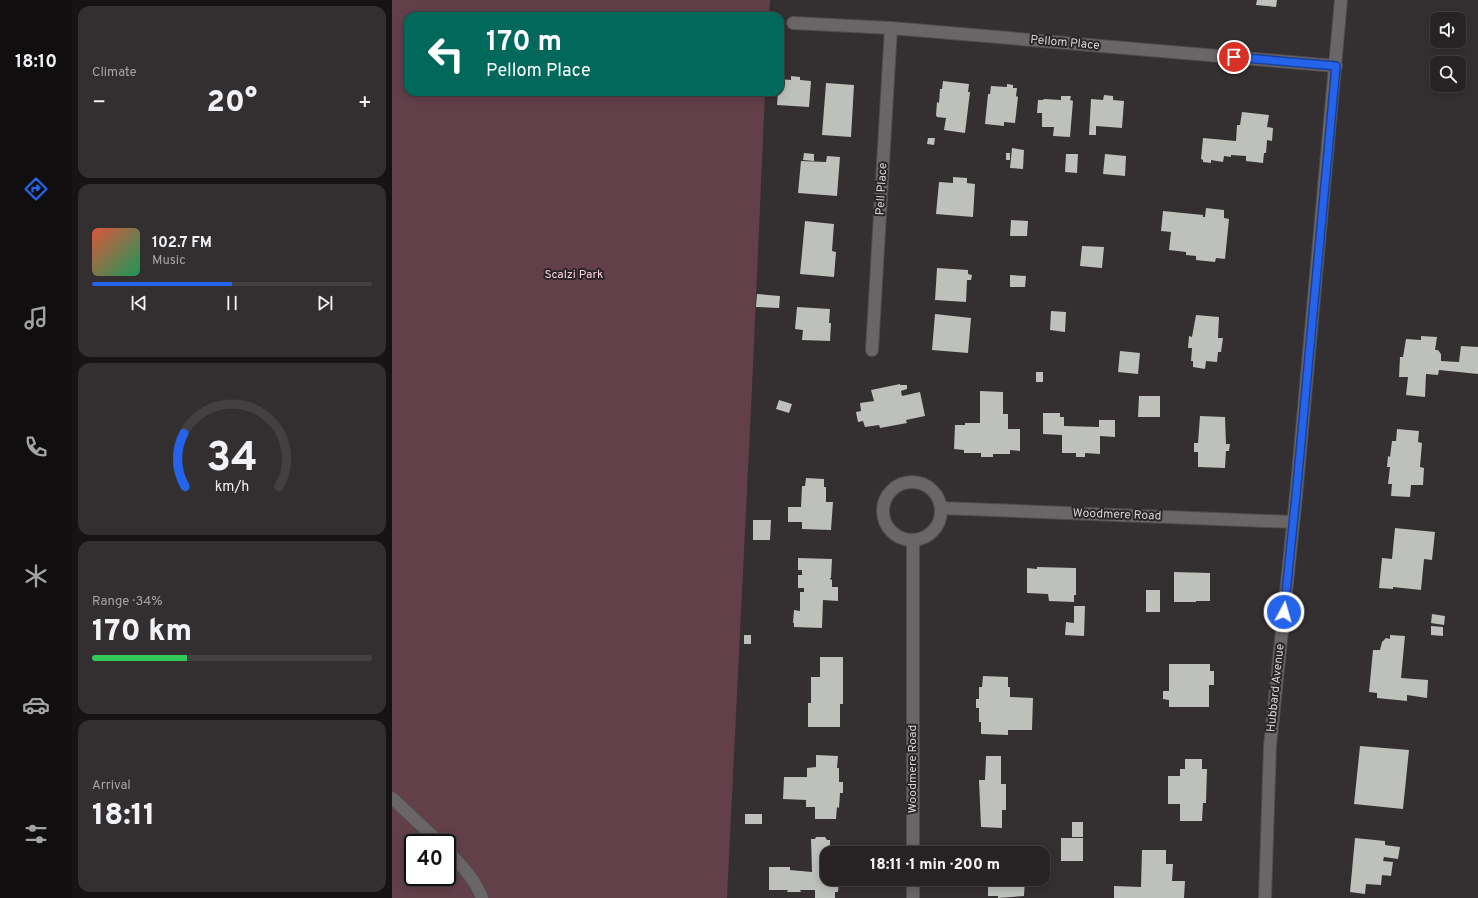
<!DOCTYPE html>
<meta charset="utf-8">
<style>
:root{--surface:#272324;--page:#332f31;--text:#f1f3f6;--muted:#a4a4a6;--line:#434041;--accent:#2563eb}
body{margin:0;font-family:Overpass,sans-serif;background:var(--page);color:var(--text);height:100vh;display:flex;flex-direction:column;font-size:15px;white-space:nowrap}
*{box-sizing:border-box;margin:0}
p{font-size:13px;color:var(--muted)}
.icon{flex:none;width:22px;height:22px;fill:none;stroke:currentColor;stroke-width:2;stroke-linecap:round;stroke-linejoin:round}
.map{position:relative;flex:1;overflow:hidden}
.side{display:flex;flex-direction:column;gap:6px;padding:6px;background:#151314;width:320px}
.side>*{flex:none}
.top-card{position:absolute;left:12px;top:12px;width:380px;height:84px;border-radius:12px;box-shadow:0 2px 10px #0003,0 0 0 1px var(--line);background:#00695c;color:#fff;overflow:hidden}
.buttons{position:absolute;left:1038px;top:12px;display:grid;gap:8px}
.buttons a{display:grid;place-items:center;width:36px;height:36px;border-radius:8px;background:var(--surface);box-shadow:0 2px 10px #0003,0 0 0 1px var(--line);font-size:20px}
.speed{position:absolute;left:12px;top:834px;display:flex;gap:8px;font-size:20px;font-weight:700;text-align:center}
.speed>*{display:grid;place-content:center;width:52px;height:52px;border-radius:50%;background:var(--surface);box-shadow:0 2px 10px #0003,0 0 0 1px var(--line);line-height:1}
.speed .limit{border:2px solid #111;border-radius:6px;background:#fff;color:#111}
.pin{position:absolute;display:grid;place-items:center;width:34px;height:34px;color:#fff;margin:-17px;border:2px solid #fff;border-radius:50%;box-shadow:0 1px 4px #0007}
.me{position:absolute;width:44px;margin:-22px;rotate:6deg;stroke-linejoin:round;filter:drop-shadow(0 0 3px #0008)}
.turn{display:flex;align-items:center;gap:14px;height:84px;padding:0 16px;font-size:18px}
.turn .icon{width:52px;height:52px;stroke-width:2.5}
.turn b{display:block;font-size:28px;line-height:34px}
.big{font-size:30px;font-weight:800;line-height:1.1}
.side .widget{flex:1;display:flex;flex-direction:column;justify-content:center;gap:6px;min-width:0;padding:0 14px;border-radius:12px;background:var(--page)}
.side .dial{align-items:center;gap:0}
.dial svg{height:104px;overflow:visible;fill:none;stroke:var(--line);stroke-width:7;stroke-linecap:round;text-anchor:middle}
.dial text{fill:var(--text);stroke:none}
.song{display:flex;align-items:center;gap:12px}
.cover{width:48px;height:48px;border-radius:6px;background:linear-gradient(135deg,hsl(10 70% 55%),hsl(150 70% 35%))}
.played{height:4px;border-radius:2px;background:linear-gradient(90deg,var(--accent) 50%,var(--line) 50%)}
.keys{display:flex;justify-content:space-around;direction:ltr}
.heat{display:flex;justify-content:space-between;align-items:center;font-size:22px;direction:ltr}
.charge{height:6px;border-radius:3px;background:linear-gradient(90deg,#34c759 34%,var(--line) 0)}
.trip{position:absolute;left:428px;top:846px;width:230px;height:40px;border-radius:12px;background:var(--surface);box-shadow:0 2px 10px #0003,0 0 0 1px var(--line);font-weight:800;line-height:40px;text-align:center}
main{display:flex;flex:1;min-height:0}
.tabs{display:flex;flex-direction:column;width:72px;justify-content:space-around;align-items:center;background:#100e0e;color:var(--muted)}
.tabs .icon{width:28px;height:28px}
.tabs .on{color:var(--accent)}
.tabs b{font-size:18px;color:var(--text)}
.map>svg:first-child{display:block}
.green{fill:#633f4a;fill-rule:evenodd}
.building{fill:#bdc0bb}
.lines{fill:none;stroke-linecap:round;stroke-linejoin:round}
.minor-casing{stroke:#4f4c4c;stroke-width:14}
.minor{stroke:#6a6566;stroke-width:12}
.route-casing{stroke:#184099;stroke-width:10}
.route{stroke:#2563eb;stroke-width:7}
.labels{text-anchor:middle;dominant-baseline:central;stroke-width:4;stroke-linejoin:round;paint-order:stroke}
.street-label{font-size:12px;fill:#d6d3d3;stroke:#2a2526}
.park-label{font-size:12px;fill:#fcd0dc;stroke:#2a2526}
</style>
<main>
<nav class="tabs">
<b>18:10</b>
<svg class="icon on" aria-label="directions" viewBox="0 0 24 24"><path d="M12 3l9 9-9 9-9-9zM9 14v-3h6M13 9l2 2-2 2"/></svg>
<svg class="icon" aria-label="music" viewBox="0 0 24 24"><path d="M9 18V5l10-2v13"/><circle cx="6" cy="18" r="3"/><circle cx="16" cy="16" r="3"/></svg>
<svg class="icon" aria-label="phone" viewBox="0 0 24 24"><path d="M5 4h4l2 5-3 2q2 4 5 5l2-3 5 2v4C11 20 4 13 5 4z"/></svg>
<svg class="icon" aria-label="climate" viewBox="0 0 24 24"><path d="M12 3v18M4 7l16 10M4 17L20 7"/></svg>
<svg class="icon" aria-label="car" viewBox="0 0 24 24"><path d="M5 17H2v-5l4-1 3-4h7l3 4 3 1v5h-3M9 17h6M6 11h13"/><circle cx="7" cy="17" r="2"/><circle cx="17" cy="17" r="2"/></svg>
<svg class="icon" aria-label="filters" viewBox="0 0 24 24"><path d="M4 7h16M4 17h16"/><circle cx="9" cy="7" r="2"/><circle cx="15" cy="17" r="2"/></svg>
</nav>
<section class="side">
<div class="widget"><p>Climate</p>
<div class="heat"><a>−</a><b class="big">20°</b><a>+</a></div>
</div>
<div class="widget">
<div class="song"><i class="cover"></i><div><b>102.7 FM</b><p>Music</p></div></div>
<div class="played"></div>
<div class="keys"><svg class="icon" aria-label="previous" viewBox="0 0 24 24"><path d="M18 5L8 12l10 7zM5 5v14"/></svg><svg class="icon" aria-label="pause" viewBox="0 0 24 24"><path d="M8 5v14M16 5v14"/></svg><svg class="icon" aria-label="next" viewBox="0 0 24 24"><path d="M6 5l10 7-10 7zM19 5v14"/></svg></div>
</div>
<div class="widget dial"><svg viewBox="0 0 100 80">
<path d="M14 69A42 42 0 1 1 86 69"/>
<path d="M14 69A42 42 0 0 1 13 28" stroke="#2563eb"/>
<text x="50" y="56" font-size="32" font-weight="700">34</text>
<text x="50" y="72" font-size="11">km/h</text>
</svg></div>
<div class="widget"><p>Range · 34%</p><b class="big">170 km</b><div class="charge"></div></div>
<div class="widget"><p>Arrival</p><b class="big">18:11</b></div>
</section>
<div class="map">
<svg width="1086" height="898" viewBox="0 0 1086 898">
<rect width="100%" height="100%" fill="#342f30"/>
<!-- green -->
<path class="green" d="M0,0H378L377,16H16V92H373L360,388L335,898H0ZM21,843H55V877H21Z"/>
<!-- building -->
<g class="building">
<polygon points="865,0 885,0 884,7 864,5"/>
<polygon points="399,76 408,77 408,80 419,81 417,107 385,105 386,92 388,92 388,79 399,80"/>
<polygon points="551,81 577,84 576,92 578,92 573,133 552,130 554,118 545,117 544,115 545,102 547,103 548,89 550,89"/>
<polygon points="434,83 462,85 459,137 430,135"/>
<polygon points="615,84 621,85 621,88 625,88 624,96 626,97 623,123 612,122 612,126 593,124 596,94 598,94 599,86 615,87"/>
<polygon points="712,95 721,96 721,100 732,101 730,128 704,126 704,135 697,135 699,99 711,100"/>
<polygon points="669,96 679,96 678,100 681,101 678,137 661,136 662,127 650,127 650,113 645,113 646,100 651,100 652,99 669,100"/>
<polygon points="850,112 877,115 875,127 881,128 880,141 875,140 874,153 872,153 871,163 854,161 854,156 839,155 839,157 832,156 831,162 819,160 819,163 811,162 811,160 809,159 811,138 844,141 845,125 848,125"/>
<polygon points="536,138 543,138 542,145 535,144"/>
<polygon points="620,148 632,150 631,169 618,168"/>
<polygon points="412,153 422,154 422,161 411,160"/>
<rect x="614" y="153" width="4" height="7"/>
<polygon points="674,154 686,154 685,173 673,172"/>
<polygon points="713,154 734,156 733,176 711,174"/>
<polygon points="435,156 448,157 445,196 406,193 409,161 434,162"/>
<polygon points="561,177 575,178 575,183 583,184 581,217 544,214 547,182 561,183"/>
<polygon points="814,208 832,210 832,218 837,219 833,259 824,258 823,262 804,260 804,256 794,255 794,252 777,250 779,232 769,231 771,211 811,215 811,217 813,217"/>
<polygon points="619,220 636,221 635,236 618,236"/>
<polygon points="413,221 442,224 440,251 444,252 442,277 408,274"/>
<polygon points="690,246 712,247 710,268 688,266"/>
<polygon points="545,268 576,270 576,274 580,275 579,280 575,280 574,302 543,300"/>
<polygon points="618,275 634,276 633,287 618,287"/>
<polygon points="365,294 388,296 387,308 364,307"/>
<polygon points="405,307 438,309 437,323 439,323 438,341 410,340 411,330 403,329"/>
<polygon points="659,311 674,312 673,332 658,330"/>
<polygon points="543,314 579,318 576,353 540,350"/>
<polygon points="804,315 827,317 826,338 831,338 829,352 826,352 825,362 814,361 813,369 801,367 801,361 799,361 800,348 796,348 797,336 800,337"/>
<polygon points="1029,336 1045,337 1043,350 1046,350 1049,354 1049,361 1067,362 1069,346 1086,347 1086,374 1047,370 1046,375 1034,374 1033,397 1014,395 1016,377 1007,377 1008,357 1011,357 1014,339 1029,340"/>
<polygon points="728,351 748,353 746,374 726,372"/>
<rect x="644" y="372" width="7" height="10"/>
<polygon points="508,384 508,385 515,385 515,389 509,391 510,396 528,392 533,416 514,420 515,423 488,428 487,425 473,427 471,421 466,422 464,412 469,411 468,403 482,401 479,390"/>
<polygon points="588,391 611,392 611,414 616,414 616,429 628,429 628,451 618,450 618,454 601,454 601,457 589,457 589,453 572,453 572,450 562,449 563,425 573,425 573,423 588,423"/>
<polygon points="747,396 768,396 768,417 746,417"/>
<polygon points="387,400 400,404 397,413 384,409"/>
<polygon points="651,413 668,413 668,417 672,417 672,426 707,427 707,420 723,420 723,437 708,436 708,454 693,453 693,457 684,457 684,453 670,453 670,435 651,434"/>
<polygon points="808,416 833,417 834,444 838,444 837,451 834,451 833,468 806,467 806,452 802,452 802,443 806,443"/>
<polygon points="1005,429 1027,431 1026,442 1030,443 1028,467 1032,468 1031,485 1019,485 1018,497 999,496 1000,484 996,484 998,467 995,467 996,456 998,457 1000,441 1004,441"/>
<polygon points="414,478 432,479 432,487 434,487 434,502 441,502 439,530 410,529 410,522 396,522 396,507 409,507 410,486 413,486"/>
<polygon points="361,520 379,520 378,540 361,540"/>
<polygon points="1003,528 1043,532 1040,560 1032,559 1029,590 1001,587 1001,589 987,588 990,558 1000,559"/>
<polygon points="406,558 440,559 439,578 438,578 438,579 440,580 440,587 446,587 446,601 431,600 430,628 402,627 402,623 401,623 402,610 408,611 408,592 412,592 412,588 406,588 406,575 410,575 410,570 406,570"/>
<polygon points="645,567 684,568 684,595 682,595 682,602 657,601 656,594 635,593 635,568 645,569"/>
<polygon points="782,572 818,573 818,601 804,601 804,602 782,602"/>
<rect x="754" y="590" width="14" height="22"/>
<polygon points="682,606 693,606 692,636 673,635 674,622 682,623"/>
<polygon points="1040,614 1053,616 1052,625 1039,623"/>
<polygon points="1039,626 1051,627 1051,636 1039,635"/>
<rect x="352" y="635" width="7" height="9"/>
<polygon points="998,635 1013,636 1009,678 1036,680 1035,698 1015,695 1015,701 985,698 985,693 977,692 981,650 988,650 990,642 994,638 998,639"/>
<polygon points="428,657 451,657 451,704 448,704 448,727 416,727 416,703 419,703 419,677 428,677"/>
<polygon points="777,664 818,664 818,671 822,671 822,685 817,685 817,707 777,707 777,700 771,699 771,691 777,691"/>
<polygon points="591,676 616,677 616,687 618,687 618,697 641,698 640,730 616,730 616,735 589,734 589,722 587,722 587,708 584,708 584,699 587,699 587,687 590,687"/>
<polygon points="968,746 1017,750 1011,809 962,804"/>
<polygon points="424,755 446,756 445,768 447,768 447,782 451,782 451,793 448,793 447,808 445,807 444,819 423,819 423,807 414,807 414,800 391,799 392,777 415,777 415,768 424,767"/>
<polygon points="594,756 609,756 609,784 614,784 614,810 610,810 610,828 589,827 587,780 593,780"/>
<polygon points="793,759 810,759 810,769 815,769 814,803 811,803 810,821 788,821 788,804 776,804 776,776 788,776 788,769 793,769"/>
<rect x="353" y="814" width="17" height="10"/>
<rect x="680" y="822" width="11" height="15"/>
<polygon points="424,837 433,837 435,840 438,840 438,853 435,853 435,879 447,879 446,892 443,892 443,898 423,898 423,890 408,890 409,892 395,892 396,890 377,890 377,867 398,867 398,870 420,872 419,839 423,839"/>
<rect x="669" y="838" width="22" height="23"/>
<polygon points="963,838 993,841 993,845 1008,847 1006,859 992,857 991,861 1001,862 999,876 990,875 989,885 974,884 973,894 958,892"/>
<polygon points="750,850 774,850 774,864 781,864 780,881 793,881 792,898 722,898 722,886 749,887"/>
<polygon points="596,879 633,879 632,896 606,898 606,896 596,896"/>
</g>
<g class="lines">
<!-- minor casing -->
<g class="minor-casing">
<g id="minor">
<polyline points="401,23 499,28 944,66"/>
<polyline points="480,350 499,28"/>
<circle cx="520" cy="511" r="29"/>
<polyline points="549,508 901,522"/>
<polyline points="521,541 521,853"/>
<polyline points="0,798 48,843"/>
<path d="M55,850C69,865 83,879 90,898"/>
<polyline points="521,879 521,898"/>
<polyline points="873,898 878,746 904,496 949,0"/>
</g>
</g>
<!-- minor -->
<use href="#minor" class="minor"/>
</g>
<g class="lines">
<!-- route casing -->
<g class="route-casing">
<polyline id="route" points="842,57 944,66 904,496 892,612"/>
</g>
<!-- route -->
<use href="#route" class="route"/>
</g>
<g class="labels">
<!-- street labels -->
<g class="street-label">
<text transform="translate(673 43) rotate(5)">Pellom Place</text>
<text transform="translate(490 189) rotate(-87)">Pell Place</text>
<text transform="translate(725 515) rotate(2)">Woodmere Road</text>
<text transform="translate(884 688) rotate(-84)">Hubbard Avenue</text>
<text transform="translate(521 769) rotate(-90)">Woodmere Road</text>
</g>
<!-- park labels -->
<g class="park-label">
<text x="182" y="275">Scalzi Park</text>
</g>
</g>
</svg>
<div class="buttons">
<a><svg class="icon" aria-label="sound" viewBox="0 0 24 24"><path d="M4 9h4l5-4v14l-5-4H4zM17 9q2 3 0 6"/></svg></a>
<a><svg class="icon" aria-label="search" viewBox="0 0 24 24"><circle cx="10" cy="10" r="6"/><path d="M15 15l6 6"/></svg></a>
</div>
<div class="speed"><div class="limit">40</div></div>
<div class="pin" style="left:842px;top:57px;background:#d93025"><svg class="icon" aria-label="arrive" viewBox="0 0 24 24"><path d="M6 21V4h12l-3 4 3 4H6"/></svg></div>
<svg class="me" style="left:892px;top:612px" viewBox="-20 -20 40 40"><circle r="17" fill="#2563eb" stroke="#fff" stroke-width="3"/><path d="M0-11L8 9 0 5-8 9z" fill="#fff"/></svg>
<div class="trip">18:11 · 1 min · 200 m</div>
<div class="top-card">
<div class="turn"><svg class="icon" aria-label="left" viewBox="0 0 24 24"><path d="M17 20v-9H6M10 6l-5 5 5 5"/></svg><div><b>170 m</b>Pellom Place</div></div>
</div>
</div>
</main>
